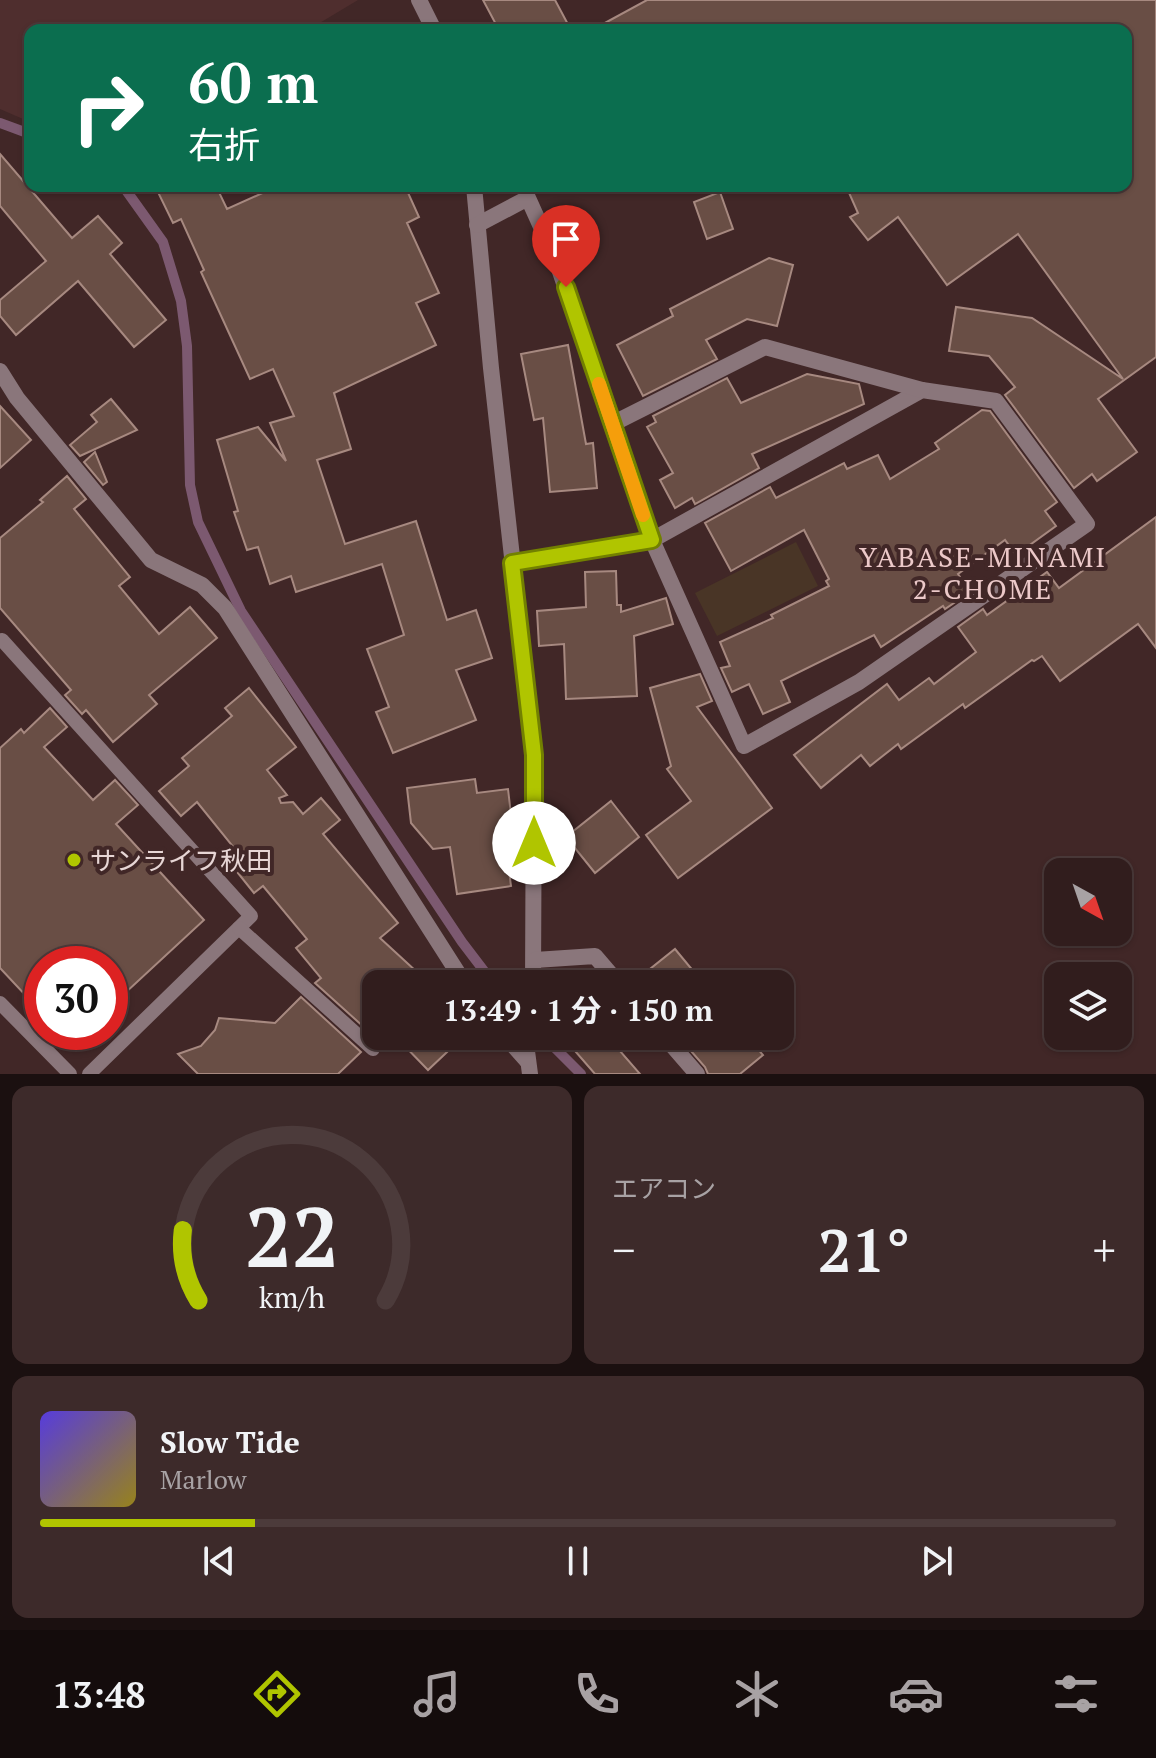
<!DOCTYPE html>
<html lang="ja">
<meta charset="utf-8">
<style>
:root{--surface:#311d1d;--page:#3d2a2a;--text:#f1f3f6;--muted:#a8a2a4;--line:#4c3b3b;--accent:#b0c500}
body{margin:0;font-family:"PT Serif","Noto Sans JP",serif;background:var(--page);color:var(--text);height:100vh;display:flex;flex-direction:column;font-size:30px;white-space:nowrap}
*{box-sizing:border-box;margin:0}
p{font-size:26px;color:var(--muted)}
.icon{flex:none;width:44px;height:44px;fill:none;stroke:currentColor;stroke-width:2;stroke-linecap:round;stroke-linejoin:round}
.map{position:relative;height:1074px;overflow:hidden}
.panel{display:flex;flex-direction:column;gap:12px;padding:12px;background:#1b1010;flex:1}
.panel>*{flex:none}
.guide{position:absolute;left:24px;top:24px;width:1108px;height:168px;border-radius:16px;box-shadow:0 2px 6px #0004,0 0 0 2px var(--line);background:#0b6e4f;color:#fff;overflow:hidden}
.needle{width:52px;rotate:140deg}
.controls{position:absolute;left:1044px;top:858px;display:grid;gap:16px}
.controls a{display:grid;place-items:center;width:88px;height:88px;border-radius:16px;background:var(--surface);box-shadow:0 2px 6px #0004,0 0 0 2px var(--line);font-size:40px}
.speed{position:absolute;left:24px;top:946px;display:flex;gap:16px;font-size:40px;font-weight:700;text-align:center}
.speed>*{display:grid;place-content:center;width:104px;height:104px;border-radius:50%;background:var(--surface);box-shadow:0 2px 6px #0004,0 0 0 2px var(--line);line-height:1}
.speed .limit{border:12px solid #d22;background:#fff;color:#111}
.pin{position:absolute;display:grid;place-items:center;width:68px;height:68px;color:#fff;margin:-82px -34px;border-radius:50% 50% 50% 0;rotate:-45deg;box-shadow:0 0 8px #0007}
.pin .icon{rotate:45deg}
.me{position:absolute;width:88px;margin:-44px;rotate:0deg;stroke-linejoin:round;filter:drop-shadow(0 0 6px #0008)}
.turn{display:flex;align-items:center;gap:28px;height:168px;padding:0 32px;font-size:36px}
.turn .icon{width:104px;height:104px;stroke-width:2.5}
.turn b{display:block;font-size:56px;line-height:68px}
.big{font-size:60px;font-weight:700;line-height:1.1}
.panel .tile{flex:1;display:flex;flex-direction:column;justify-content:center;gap:12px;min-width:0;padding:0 28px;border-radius:16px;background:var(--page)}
.panel .dial{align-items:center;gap:0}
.dial svg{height:208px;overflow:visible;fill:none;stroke:var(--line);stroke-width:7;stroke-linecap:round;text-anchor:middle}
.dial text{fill:var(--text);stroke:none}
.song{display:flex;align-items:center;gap:24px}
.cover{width:96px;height:96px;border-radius:12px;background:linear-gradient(135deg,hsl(250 70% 55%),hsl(50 70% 35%))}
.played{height:8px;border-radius:4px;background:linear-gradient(90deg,var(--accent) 20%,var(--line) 20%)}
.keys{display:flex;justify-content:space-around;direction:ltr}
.heat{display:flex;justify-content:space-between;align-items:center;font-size:44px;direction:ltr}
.panel .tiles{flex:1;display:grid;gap:12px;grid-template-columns:1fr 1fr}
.tile:last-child{grid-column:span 2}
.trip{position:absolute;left:362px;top:970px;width:432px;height:80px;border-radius:16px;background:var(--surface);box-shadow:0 2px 6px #0004,0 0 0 2px var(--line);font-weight:700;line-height:80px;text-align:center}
.tabs{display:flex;height:128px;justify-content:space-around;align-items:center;background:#140c0c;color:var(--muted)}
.tabs .icon{width:56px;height:56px}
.tabs .on{color:var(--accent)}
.tabs b{font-size:36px;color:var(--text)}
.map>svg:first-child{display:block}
.built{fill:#4f2e2e}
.green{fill:#493526}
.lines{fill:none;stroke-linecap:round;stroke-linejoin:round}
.stream{stroke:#7c5970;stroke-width:10}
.building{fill:#694e45;stroke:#a78980;stroke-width:2}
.service{stroke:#8a767b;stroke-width:14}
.minor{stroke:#8a767b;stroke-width:16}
.route-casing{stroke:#728000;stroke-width:20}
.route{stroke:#b0c500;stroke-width:14}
.slow{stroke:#f59e0b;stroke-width:14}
.poi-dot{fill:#b0c500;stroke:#412727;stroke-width:3}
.labels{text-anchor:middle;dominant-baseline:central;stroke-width:8;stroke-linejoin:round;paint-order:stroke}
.poi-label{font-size:26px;fill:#e7d6d5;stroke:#412727;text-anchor:start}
.neighbourhood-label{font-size:28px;letter-spacing:2px;fill:#ecc9c9;stroke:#412727}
</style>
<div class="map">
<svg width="1156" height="1074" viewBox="0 0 1156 1074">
<rect width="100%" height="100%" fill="#412727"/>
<!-- built -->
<polygon class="built" points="0,0 358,0 308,30 30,30 30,122 0,109"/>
<!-- green -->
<polygon class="green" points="796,542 818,586 717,636 695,593"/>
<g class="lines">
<!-- stream -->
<g class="stream">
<polyline points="0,123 30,134"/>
<polyline points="123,186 163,242 181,301 187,346 190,485 198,522 241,611 462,942 494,984"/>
<polyline points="543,1036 581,1074"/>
</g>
</g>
<!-- building -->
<g class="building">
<polygon points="483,0 555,0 571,30 499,30"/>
<polygon points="647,0 1156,0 1156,357 1098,399 1137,452 1097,481 1092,474 1074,488 1005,395 1015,387 989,356 949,351 956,307 1032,318 1123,379 1018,234 947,285 898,217 868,240 850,217 858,213 846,186 1126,186 1126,30 592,30"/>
<polygon points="0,154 72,238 98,216 122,243 110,254 166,320 134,347 78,281 16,335 0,316 0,300 46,261 0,206"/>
<polygon points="155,186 216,186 227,209 278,186 405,186 419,217 407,223 439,293 416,303 436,345 334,393 351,449 317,460 345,544 416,521 447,620 476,610 492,658 456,670 476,720 393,753 376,712 389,707 367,649 404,635 382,564 296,592 291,576 270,584 258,547 247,550 234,512 238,511 217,440 258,427 286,461 270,423 294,416 273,369 250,379 201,272 204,270 181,219 173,223"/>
<polygon points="720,192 733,229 707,239 694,202"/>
<polygon points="769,258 793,265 777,326 747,319 706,340 717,359 643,396 617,345 673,316 670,309"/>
<polygon points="568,345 586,444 593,443 597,488 550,492 543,418 534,420 521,354"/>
<polygon points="807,374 859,384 864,404 752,454 759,468 695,504 692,498 675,508 660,480 673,473 647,427 656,422 653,416 727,378 741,403"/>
<polygon points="111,399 137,430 80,456 70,445 97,422 91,415"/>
<polygon points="0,406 31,440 0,468"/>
<polygon points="982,410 990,411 1057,502 1045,511 1056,526 1016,555 1005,540 958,574 970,592 945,609 943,606 881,647 874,635 781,681 790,702 763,714 749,684 732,692 721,668 730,666 720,642 773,618 771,615 829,586 826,581 829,579 804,530 731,571 705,523 770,487 776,498 844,463 847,469 878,455 890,479 939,449 935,443"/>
<polygon points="95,452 107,482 103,485 84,462"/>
<polygon points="67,476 86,499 74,509 130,577 119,586 159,634 190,607 217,638 149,695 157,704 113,742 86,710 82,714 65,695 71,690 0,608 0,538 43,502 40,500"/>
<polygon points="1156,517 1156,648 1138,624 1060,681 1042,656 1034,661 1032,660 965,708 963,704 901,749 898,744 870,766 861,755 821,788 794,755 887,684 899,700 929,678 934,684 976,652 958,627 983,609 987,615 1047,572 1059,588"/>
<polygon points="616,571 617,605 621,605 621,612 666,598 673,624 634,636 637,696 566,699 564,644 539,646 537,611 586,607 585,572"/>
<polygon points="700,674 712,701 697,707 772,808 678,878 646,835 691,801 667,769 671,766 650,688"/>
<polygon points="249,688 296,747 267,770 287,795 279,798 281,803 293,802 303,814 321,798 340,820 323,834 398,923 380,938 430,984 376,984 376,1038 315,983 321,978 296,948 307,939 263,886 254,893 225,857 235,849 197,802 181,816 159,791 189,766 182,758 232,716 225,708"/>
<polygon points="50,708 67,727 44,747 93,800 115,780 138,805 116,824 204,920 110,1007 110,964 42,964 42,1013 0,968 0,748 21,729 24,733"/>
<polygon points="475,779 477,793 508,789 514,840 505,841 511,886 457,894 450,847 433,849 411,823 407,788"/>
<polygon points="611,801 639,837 595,873 566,837"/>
<polygon points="675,949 704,984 663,984 650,969"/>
<polygon points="301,997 361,1052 338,1074 198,1074 178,1054 201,1046 215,1030 219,1018 275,1023"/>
<polygon points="395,1036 464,1036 428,1070"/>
<polygon points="562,1036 607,1036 640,1074 595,1074"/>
<polygon points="709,1036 747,1036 763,1055 740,1074 708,1074 705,1067 691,1051"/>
</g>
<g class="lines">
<!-- service -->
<g class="service">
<polyline points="2,640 251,916 89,1074"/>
<polyline points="239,928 373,1049"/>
<polyline points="0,1003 70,1074"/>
</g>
<!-- minor -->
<g class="minor">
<polyline points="419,0 434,30"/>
<polyline points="474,186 491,368 534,755 533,984"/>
<polyline points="477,225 528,198 556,260 652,540 744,746 859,682 1087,524 996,401 922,390 652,540 512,563"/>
<polyline points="0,371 17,398 151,560 202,585 225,608 465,984"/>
<polyline points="612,424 765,347 922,390"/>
<polyline points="535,960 595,956 619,984"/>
<polyline points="505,1036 528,1062"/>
<polyline points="525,1036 530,1074"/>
<polyline points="664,1036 697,1074"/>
</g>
</g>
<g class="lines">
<!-- route casing -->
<g class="route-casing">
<polyline id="route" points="534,843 534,755 512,563 652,540 566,287"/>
</g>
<!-- route -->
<use href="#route" class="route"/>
<!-- slow -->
<polyline class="slow" points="599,384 643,515"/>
</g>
<!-- markers -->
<circle class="poi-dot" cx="74" cy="860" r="8"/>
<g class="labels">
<!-- poi labels -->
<g class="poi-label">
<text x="90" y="860">サンライフ秋田</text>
</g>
<!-- neighbourhood labels -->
<g class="neighbourhood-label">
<text x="983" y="556">YABASE-MINAMI<tspan x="983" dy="32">2-CHOME</tspan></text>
</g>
</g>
</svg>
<div class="controls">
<a><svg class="needle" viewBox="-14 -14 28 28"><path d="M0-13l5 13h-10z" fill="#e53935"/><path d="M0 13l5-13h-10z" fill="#a8a2a4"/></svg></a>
<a><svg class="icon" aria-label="layers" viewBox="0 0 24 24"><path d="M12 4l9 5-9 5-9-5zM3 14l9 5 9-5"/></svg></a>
</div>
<div class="speed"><div class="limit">30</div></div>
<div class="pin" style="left:566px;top:287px;background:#d93025"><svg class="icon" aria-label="arrive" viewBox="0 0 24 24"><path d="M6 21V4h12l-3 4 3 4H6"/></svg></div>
<svg class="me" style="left:534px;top:843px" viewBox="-20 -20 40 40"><circle r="19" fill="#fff"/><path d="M0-13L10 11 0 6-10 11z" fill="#b0c500"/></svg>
<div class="trip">13:49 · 1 分 · 150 m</div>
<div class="guide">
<div class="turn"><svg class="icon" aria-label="right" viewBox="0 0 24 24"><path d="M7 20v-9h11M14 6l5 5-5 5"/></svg><div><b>60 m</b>右折</div></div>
</div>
</div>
<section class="panel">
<div class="tiles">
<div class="tile dial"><svg viewBox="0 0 100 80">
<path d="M14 69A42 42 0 1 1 86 69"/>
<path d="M14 69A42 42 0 0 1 8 42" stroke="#b0c500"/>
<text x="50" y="56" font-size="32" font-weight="700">22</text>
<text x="50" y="72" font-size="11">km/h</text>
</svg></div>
<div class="tile"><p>エアコン</p>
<div class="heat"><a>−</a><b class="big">21°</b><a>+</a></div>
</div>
<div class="tile">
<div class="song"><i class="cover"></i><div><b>Slow Tide</b><p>Marlow</p></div></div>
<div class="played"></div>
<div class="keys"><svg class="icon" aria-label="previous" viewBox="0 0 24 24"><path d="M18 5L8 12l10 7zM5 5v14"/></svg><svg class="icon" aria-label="pause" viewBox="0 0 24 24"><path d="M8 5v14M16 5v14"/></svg><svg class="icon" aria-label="next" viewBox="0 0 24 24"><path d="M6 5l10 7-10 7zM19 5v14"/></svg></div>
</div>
</div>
</section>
<nav class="tabs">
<b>13:48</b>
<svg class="icon on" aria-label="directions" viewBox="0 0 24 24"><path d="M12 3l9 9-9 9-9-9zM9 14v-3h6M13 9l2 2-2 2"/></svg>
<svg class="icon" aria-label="music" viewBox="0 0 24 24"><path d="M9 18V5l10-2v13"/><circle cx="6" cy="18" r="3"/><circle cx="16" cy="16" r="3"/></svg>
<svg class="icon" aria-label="phone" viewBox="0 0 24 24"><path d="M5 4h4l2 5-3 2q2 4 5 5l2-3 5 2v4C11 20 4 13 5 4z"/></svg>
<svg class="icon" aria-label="climate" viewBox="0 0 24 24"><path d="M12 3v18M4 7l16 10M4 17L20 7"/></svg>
<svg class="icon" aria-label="car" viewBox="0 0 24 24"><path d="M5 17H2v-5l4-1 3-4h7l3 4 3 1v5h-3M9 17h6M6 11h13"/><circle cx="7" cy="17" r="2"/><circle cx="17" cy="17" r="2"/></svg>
<svg class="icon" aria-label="filters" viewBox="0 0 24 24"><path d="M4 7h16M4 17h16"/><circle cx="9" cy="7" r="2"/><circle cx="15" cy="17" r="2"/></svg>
</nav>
